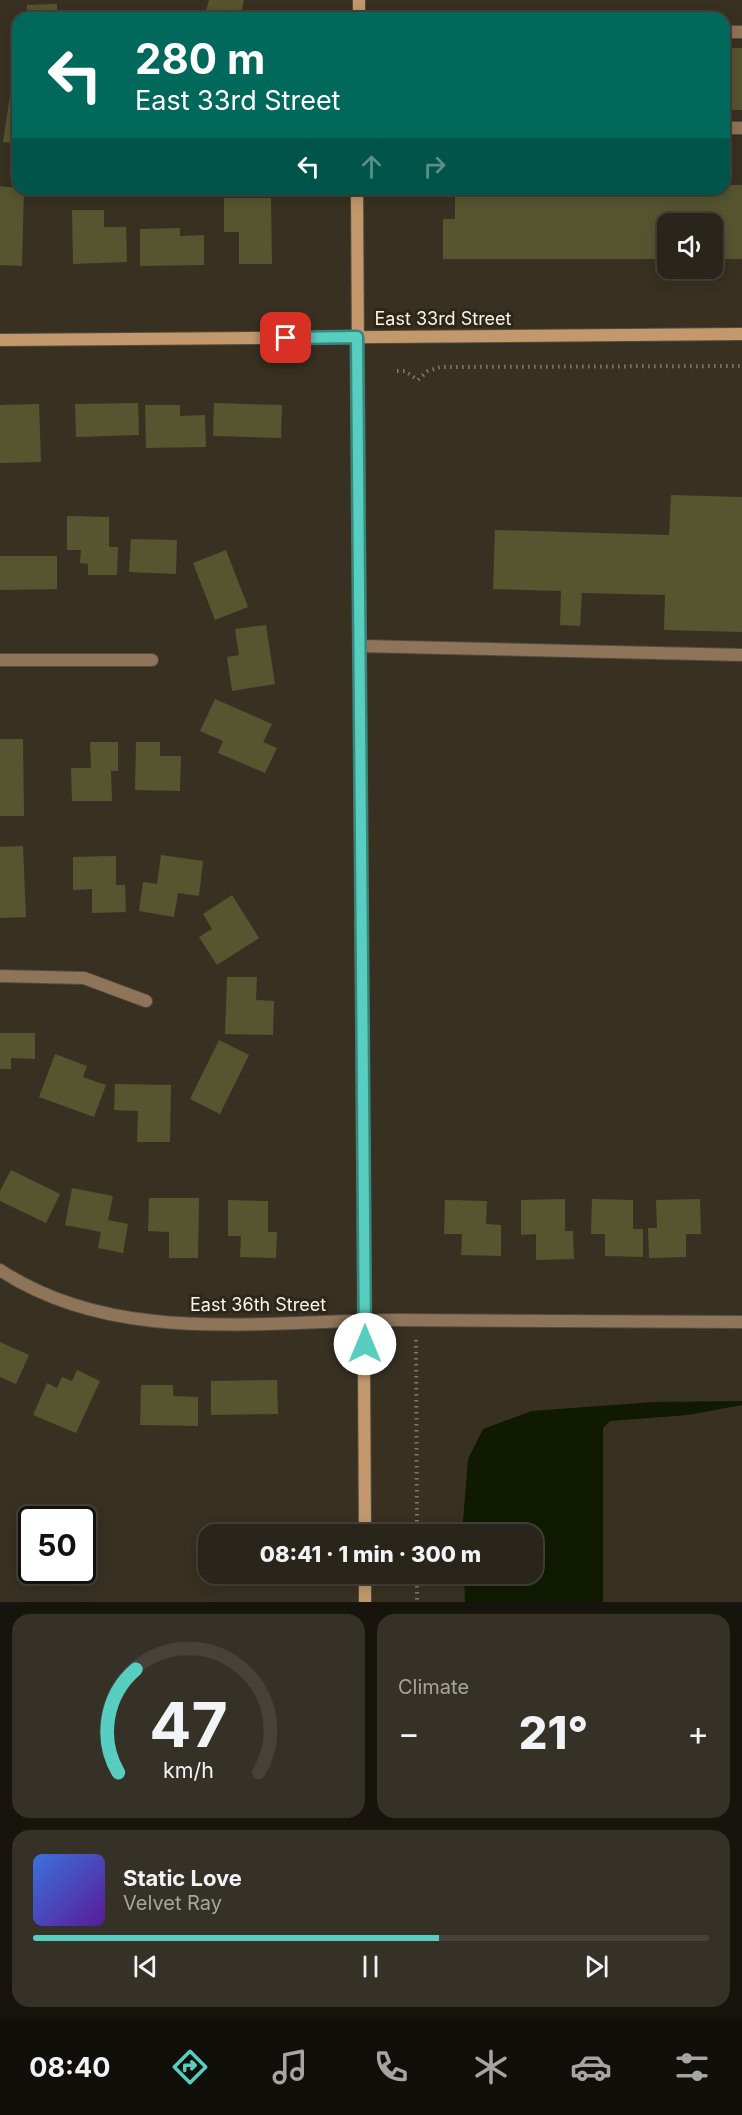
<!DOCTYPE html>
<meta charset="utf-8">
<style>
:root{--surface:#2a251a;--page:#363127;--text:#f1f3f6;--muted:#a5a5a2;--line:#464239;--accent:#58cec0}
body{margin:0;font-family:Inter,sans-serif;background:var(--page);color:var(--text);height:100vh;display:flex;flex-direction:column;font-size:22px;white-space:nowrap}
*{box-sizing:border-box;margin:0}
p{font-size:20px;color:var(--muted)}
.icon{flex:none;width:33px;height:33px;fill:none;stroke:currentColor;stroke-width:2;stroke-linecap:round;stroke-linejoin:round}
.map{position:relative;height:1602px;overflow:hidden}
.drawer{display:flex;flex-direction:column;gap:12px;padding:12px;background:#17140e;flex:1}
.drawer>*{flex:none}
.guide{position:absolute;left:12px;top:12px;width:718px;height:183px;border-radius:18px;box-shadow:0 3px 15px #0003,0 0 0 2px var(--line);background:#00695c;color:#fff;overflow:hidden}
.controls{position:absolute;left:657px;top:213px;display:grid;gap:12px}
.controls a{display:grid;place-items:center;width:66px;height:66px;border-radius:12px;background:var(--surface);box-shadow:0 3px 15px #0003,0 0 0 2px var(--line);font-size:30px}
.speed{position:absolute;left:18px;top:1506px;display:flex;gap:12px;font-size:30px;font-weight:700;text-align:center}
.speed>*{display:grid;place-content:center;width:78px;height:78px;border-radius:50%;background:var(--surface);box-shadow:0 3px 15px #0003,0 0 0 2px var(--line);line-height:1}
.speed .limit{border:3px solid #111;border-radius:9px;background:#fff;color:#111}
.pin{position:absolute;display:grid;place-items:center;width:51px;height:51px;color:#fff;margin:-26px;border-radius:12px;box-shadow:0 3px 9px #0006}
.me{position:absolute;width:66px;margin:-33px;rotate:0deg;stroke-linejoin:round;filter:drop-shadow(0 0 4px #0008)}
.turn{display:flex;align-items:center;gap:21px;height:126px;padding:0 24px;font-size:27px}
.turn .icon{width:78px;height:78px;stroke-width:2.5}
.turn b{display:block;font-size:42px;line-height:51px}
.lanes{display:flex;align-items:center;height:57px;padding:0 24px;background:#0003;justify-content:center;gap:30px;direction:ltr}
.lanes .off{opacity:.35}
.big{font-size:45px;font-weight:800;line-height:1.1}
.drawer .tile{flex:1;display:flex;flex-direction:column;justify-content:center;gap:9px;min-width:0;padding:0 21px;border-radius:18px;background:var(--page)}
.drawer .dial{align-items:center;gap:0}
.dial svg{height:156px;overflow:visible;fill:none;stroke:var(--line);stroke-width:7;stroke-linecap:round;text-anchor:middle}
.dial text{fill:var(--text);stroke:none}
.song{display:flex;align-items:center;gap:18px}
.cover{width:72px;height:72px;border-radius:9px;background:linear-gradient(135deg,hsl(220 70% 55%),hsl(270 70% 35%))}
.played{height:6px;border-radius:3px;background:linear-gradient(90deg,var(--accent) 60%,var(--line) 60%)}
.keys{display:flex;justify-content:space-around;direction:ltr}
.heat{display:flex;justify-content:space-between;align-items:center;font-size:33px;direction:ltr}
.drawer .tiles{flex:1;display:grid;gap:12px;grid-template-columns:1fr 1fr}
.tile:last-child{grid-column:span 2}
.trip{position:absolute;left:198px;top:1524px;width:345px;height:60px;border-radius:18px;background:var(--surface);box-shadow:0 3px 15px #0003,0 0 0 2px var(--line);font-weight:800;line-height:60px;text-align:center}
.dock{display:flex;height:96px;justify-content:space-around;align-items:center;background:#110f0a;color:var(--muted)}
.dock .icon{width:42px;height:42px}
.dock .selected{color:var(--accent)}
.dock b{font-size:27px;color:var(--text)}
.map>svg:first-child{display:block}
.water{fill:#101a00}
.building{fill:#565530}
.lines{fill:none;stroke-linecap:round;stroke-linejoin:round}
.lane-casing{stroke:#534c3e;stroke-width:14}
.street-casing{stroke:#534c3e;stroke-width:14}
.secondary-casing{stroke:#534c3e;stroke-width:14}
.path{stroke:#7f7a6c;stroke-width:4;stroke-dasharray:1.5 4.5;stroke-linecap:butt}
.lane{stroke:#8e7459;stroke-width:12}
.street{stroke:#8e7459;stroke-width:12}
.secondary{stroke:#c2986c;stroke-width:12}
.route-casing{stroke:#39867d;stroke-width:15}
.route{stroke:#58cec0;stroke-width:10}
.labels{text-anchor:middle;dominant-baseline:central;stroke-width:6;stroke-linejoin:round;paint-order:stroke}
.street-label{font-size:18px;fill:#f8f4ea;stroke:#2e2718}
</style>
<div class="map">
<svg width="742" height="1602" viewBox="0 0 742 1602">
<rect width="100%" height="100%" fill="#383122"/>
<!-- water -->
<polygon class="water" points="742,1401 742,1405 688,1415 610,1421 603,1428 603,1602 465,1602 464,1574 532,1574 532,1534 462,1534 468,1459 483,1429 532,1411 654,1402"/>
<!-- building -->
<g class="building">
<polygon points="209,0 244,0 240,18 204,18"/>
<polygon points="57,4 57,18 27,18 27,5"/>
<rect x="724" y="48" width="18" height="62"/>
<polygon points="11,89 18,90 18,144 3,142"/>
<polygon points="724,185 742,185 742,259 712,259 712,224 668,224 668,259 443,259 443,219 455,219 455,189 724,189"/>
<polygon points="0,186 24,189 22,266 0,265"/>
<polygon points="224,198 271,198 272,264 239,264 239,232 224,232"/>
<polygon points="72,210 104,210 104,227 126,227 127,262 73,264"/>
<polygon points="180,228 180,236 204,235 204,265 140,266 140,229"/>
<polygon points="138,403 139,435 76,437 75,404"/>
<polygon points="214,403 282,405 281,438 213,436"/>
<polygon points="39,404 41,462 0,463 0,405"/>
<polygon points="145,405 180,405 180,416 205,415 206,447 146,448"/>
<polygon points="671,495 742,497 742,632 664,630 665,595 582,593 580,626 560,625 561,591 493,589 495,530 669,535"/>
<polygon points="67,516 109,517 109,547 118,547 117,575 88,575 88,564 80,563 81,550 67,550"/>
<polygon points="131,539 177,540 176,574 129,572"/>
<polygon points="226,550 248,607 215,620 193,563"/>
<polygon points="0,556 57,556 57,589 0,590"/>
<polygon points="266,625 275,684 232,691 227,657 239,655 235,629"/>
<polygon points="215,699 272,724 263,742 277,748 265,773 218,753 223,741 200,731"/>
<polygon points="0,739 23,739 24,816 0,816"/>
<polygon points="90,742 118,742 118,771 111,771 112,801 72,801 71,768 91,768"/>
<polygon points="136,742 160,742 160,756 181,756 180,791 135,790"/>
<polygon points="23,846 26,917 0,918 0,847"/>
<polygon points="161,855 203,861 199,896 178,893 174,917 139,911 143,882 157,884"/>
<polygon points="116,856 116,885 125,885 126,912 92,913 92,889 73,890 73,857"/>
<polygon points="232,895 259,938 217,965 199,937 212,929 203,914"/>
<polygon points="227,977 257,977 256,1000 274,1001 273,1035 225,1034"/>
<polygon points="0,1033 35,1033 35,1059 11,1058 11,1069 0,1069"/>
<polygon points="219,1040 249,1055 220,1114 190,1099"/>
<polygon points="55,1054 87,1066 83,1077 106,1085 94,1117 39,1097"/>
<polygon points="115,1084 171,1085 170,1142 137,1142 138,1111 114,1110"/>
<polygon points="11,1170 60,1194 46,1223 0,1201 0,1191"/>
<polygon points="72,1188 113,1196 108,1220 128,1224 123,1253 98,1248 101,1232 65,1225"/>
<polygon points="149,1198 199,1198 198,1258 169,1258 169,1232 148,1231"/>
<polygon points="565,1199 565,1231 573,1231 574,1259 536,1260 536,1234 521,1235 521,1200"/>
<polygon points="592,1199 633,1200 633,1229 643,1229 643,1257 605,1256 605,1234 591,1234"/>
<polygon points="700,1199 701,1234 686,1234 686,1257 649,1258 648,1228 657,1228 656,1200"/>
<polygon points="228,1200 268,1201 268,1232 277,1232 276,1258 240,1257 241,1236 228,1236"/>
<polygon points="445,1200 487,1201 486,1224 501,1225 501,1256 461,1255 462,1234 444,1234"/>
<polygon points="0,1342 29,1355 16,1384 0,1377"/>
<polygon points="77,1370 100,1381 76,1433 33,1415 47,1383 57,1388 62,1377 72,1381"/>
<polygon points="277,1380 278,1414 211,1415 211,1381"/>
<polygon points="141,1385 173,1385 173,1396 198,1397 198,1426 140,1425"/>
</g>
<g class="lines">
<!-- lane casing -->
<g class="lane-casing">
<g id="lane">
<polyline points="724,32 742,32"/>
<polyline points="724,128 742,128"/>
<polyline points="360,646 742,655"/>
</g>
</g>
<!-- street casing -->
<g class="street-casing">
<g id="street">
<polyline points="0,660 152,660"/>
<polyline points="0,976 84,978 146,1001"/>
<path d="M0,1270C117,1347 266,1320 398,1320C512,1320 627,1321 742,1322"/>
</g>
</g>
<!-- secondary casing -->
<g class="secondary-casing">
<g id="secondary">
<polyline points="359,18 359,0"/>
<polyline points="357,189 365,1534"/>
<polyline points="0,340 742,334"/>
<polyline points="365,1602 365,1574"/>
</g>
</g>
<!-- path -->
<g class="path">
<polyline points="397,371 405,371 418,380 428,371 440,367 742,366"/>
<polyline points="416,1340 417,1534"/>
<polyline points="417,1574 417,1602"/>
</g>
<!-- lane -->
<use href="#lane" class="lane"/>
<!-- street -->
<use href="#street" class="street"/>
<!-- secondary -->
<use href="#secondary" class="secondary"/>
</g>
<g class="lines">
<!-- route casing -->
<g class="route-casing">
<polyline id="route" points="286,338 357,337 365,1344"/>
</g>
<!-- route -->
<use href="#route" class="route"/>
</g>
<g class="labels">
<!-- street labels -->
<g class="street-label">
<text x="443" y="318">East 33rd Street</text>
<text x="258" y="1304">East 36th Street</text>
</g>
</g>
</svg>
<div class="controls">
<a><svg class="icon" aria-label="sound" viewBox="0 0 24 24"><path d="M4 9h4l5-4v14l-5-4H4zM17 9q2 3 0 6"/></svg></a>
</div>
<div class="speed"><div class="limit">50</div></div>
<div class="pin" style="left:286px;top:338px;background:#d93025"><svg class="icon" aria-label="arrive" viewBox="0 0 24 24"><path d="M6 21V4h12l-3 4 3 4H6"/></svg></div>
<svg class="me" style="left:365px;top:1344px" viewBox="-20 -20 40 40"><circle r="19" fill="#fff"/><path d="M0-13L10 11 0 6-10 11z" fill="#58cec0"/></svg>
<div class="trip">08:41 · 1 min · 300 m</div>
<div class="guide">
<div class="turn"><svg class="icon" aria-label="left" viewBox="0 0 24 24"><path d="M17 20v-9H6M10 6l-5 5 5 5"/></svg><div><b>280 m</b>East 33rd Street</div></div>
<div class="lanes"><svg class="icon" aria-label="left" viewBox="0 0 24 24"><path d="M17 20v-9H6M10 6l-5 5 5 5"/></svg><svg class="icon off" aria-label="ahead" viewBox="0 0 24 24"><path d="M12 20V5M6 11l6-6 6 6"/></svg><svg class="icon off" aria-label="right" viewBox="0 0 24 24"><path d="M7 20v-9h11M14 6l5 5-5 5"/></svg></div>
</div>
</div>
<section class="drawer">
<div class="tiles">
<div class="tile dial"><svg viewBox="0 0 100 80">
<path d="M14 69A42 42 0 1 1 86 69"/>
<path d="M14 69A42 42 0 0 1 23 16" stroke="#58cec0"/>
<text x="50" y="56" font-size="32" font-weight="700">47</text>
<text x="50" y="72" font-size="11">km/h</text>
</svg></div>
<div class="tile"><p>Climate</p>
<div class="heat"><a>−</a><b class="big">21°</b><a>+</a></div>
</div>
<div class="tile">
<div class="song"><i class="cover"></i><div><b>Static Love</b><p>Velvet Ray</p></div></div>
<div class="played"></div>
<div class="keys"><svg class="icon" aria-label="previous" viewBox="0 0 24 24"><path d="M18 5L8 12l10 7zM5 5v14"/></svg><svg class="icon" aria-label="pause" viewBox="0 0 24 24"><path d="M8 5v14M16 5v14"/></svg><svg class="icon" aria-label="next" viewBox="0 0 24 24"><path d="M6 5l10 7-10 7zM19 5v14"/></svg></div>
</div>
</div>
</section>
<nav class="dock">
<b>08:40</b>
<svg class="icon selected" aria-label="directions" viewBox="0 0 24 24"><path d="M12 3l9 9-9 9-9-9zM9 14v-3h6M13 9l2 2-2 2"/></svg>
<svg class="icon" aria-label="music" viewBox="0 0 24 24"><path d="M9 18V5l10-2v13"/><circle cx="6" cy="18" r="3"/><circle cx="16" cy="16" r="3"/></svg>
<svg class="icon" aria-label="phone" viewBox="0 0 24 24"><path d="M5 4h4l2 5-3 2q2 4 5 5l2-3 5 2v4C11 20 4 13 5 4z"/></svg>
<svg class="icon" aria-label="climate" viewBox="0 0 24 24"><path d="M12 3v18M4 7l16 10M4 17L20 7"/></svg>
<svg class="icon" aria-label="car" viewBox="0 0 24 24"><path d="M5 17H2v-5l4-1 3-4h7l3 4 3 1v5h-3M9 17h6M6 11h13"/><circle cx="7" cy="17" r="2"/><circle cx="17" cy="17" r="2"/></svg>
<svg class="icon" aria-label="filters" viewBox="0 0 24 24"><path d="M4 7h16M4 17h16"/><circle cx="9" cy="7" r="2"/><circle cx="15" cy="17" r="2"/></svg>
</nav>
